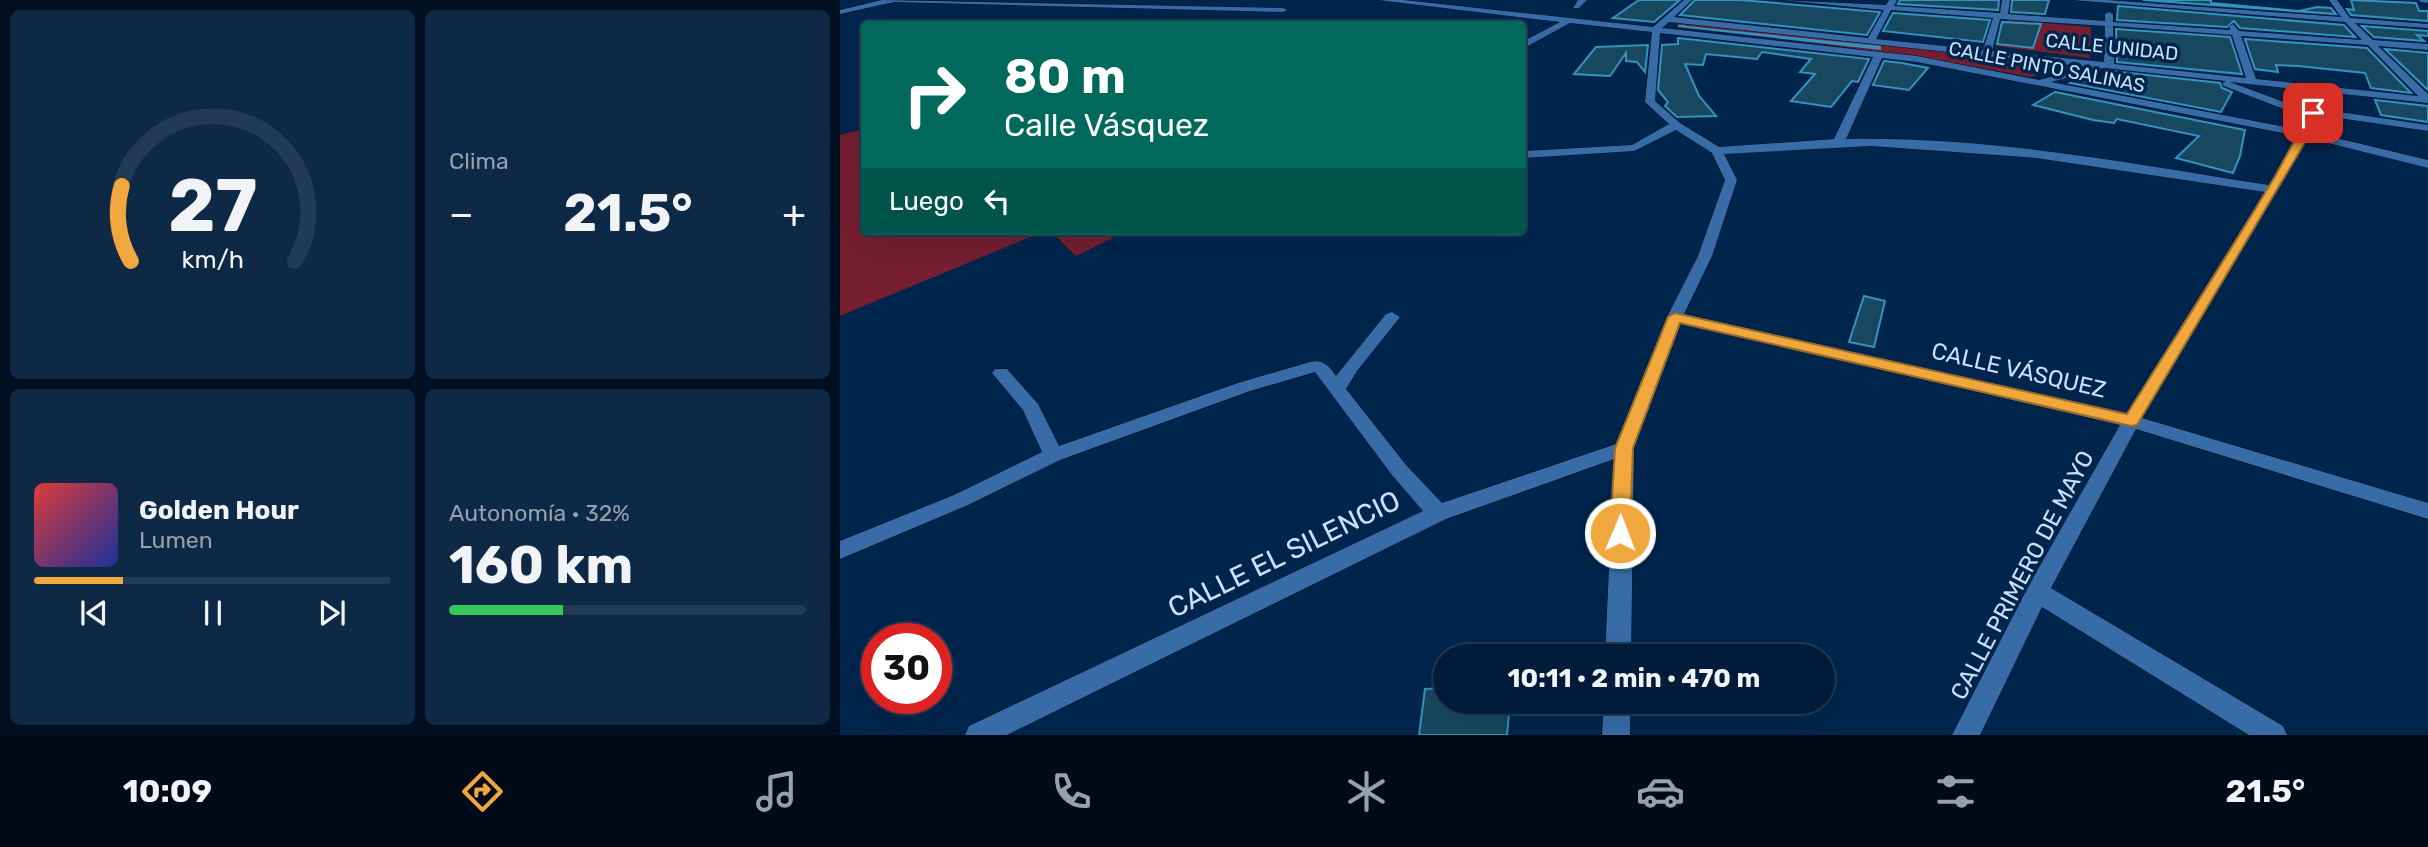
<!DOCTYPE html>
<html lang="es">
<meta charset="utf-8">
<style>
:root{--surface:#001c3a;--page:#0e2945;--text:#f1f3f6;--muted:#95a1af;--line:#223a54;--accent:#efa73e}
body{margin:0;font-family:Rubik,sans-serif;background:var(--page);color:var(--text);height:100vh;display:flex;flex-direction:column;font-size:26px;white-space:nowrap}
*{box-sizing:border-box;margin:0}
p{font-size:23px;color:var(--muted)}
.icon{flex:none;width:38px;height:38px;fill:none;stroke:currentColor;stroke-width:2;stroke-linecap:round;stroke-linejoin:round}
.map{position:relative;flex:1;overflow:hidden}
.side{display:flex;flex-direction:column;gap:10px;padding:10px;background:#000f20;width:840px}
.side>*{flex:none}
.guide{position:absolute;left:21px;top:21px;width:665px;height:214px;border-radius:7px;box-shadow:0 7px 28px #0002,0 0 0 2px var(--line);background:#00695c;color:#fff;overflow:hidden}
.speed{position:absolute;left:21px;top:623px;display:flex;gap:14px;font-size:35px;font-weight:700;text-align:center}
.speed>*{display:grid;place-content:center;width:91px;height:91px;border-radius:50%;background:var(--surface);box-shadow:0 7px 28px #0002,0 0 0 2px var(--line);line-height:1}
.speed .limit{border:10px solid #d22;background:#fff;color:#111}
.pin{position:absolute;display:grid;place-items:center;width:60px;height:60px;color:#fff;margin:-30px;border-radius:14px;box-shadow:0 4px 10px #0006}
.me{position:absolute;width:77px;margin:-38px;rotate:1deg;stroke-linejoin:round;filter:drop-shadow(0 0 5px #0008)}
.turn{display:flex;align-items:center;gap:24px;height:147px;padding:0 28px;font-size:32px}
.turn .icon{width:91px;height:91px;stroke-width:2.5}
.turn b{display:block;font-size:49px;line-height:60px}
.then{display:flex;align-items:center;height:66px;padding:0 28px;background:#0003;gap:14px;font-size:26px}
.big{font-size:52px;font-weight:700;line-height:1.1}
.side .tile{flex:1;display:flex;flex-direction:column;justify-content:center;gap:10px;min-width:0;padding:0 24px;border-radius:10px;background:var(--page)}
.side .dial{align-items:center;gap:0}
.dial svg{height:182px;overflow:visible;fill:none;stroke:var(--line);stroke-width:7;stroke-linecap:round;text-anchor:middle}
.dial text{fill:var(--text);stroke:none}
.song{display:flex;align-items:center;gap:21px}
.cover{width:84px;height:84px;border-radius:10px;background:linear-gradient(135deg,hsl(0 70% 55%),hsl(230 70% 35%))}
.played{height:7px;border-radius:4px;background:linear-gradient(90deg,var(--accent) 25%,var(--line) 25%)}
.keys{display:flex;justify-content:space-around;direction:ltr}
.heat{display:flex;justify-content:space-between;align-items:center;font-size:38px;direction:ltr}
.charge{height:10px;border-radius:5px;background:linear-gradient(90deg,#34c759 32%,var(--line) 0)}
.side .tiles{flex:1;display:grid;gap:10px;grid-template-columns:repeat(2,1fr)}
.trip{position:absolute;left:593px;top:644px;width:402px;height:70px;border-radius:35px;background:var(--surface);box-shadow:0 7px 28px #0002,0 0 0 2px var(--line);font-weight:700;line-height:70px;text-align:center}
.dock{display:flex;height:112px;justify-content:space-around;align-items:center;background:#000b17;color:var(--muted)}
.dock .icon{width:49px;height:49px}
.dock .active{color:var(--accent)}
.dock b{font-size:32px;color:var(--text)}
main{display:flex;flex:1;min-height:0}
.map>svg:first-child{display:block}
.green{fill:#741e30}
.building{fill:#17485f;stroke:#3492bd;stroke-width:2}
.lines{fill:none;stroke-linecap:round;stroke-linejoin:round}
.minor-casing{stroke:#000e29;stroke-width:1}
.minor{fill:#386ca6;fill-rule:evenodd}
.route{fill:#efa73e;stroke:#9b6d28;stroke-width:2}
.labels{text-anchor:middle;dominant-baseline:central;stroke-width:7;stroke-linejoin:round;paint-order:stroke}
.far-street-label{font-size:19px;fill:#cae1fb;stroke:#00254d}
.street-label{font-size:23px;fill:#cae1fb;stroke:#00254d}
.near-street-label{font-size:28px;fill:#cae1fb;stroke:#00254d}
</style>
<main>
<section class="side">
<div class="tiles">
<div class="tile dial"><svg viewBox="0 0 100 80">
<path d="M14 69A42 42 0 1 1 86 69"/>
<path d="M14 69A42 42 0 0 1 10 36" stroke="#efa73e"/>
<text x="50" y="56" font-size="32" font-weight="700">27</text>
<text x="50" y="72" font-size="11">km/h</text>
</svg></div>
<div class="tile"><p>Clima</p>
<div class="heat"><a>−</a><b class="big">21.5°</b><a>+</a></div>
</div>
<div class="tile">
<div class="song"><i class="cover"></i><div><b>Golden Hour</b><p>Lumen</p></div></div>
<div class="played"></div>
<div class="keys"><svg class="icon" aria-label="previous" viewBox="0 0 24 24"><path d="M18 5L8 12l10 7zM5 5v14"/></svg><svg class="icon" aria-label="pause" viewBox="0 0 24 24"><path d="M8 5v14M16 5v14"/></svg><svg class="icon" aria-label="next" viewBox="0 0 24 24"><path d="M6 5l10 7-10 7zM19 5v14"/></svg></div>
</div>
<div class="tile"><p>Autonomía · 32%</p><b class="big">160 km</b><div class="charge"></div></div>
</div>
</section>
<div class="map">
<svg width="1588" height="735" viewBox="0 0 1588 735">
<rect width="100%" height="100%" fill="#00254d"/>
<!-- green -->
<g class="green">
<polygon points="1168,20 1251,27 1250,58 1156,46"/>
<polygon points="840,22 1244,64 1191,77 1081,57 837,25"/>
<polygon points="24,129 24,231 287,231 236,256 212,233 190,237 0,316 0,135"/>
</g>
<!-- building -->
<g class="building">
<polygon points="799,0 840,0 814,22 773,18"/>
<polygon points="855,0 901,0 1040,12 1027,35 840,15"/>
<polygon points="1060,0 1159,0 1158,10 1058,4"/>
<polygon points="1172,0 1209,0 1205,14 1171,12"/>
<polygon points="1303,0 1371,0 1371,3 1459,11 1477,7 1491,8 1496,14"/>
<polygon points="1511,0 1576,3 1579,11 1588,11 1588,21 1511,15 1507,9 1514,10"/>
<polygon points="1278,6 1504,25 1515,37 1400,28 1394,21 1387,27 1277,20"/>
<polygon points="1053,13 1150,20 1143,42 1043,31"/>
<polygon points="1162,22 1201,24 1193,48 1157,44"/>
<polygon points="838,26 1040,47 1040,49"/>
<polygon points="1522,26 1588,31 1588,36 1577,35 1584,41 1534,37"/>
<polygon points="1276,29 1390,37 1402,74 1277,62"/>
<polygon points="838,38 1029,59 1018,82 1012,81 991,107 951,101 975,74 960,72 971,59 922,52 917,59 866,54 863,65 845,64 859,96 876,116 837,117 825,106 828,102 818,90 822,45 838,44"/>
<polygon points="1405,39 1527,48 1571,93 1531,88 1525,73 1458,66 1436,65 1438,72 1415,69"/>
<polygon points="808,45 805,72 797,62 786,61 786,53 770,76 734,74 756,47"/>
<polygon points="1545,49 1588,53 1588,90"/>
<polygon points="1044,61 1062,63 1088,68 1069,90 1033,85"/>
<polygon points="1271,71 1380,83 1382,88 1392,92 1381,112 1230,83 1236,79 1269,84"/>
<polygon points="1215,92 1405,130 1400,156 1393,173 1336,158 1359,136 1277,119 1274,123 1253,120 1193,105"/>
<polygon points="1535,100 1588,106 1588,122 1541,115"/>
<polygon points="1024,296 1045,301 1034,347 1009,342"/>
<polygon points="606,688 606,702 670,702 667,735 579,735 585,689"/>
</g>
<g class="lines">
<!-- minor casing -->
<g class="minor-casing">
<g id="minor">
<polygon points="42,0 443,8 447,10 443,12 54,2 0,14 0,10"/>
<path d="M538,0H563L813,27L844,0H852L834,17L1028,38L1044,10L940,0L1046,5L1049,0H1057L1054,6L1160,13L1162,0H1170L1168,14L1265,21V14L1269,12L1273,14V22L1390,30L1389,26L1393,24L1399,31L1522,40L1505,22L1232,0H1267L1501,17L1489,0H1497L1510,18L1588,24V28L1515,23L1533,40L1588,44V50L1538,46L1588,94V103L1390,82L1452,105L1588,125V131L1478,115L1471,132L1588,160V168L1468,138L1302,418L1588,503V519L1296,429L1211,588L1443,726L1447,735H1409L1202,607L1140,735H1112L1189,585L1280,425L841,323L794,448L791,656H765L774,459L606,519L167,735H125L129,726L583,511L552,475L475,372L410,391L220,460L128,505L0,559V541L114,495L202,452L183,410L152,373L155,369H167L198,404L219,446L398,383L470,362C483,359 489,366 496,376L546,314L552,312L560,317L517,371L506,389L566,465L602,503L776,444L827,317L858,256L885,180L872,153L836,130L794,151L682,158V151L792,145L829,124L805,102L812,32L730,23L682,49V42L720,22ZM1051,10L1153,18L1143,50L1036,39ZM1160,19L1265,26L1264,62L1152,51ZM829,22L1248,67L1199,80L1077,56L822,28ZM1273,26L1392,35L1406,78L1274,64ZM820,33L1033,57L994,139L879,147L840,123L815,101ZM1401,36L1528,45L1578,96L1416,79ZM1042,58L1077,62L1458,136L1429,185C1289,163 1148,136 1006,139ZM1264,68L1386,81L1382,84L1384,86L1446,110L1467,114L1461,130L1211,82ZM1031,146L1196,158L1425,192L1286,414L844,314L872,256L897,180L884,154Z"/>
<polygon points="738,0 747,0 739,8 733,8"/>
<polygon points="1579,0 1588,0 1588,3 1580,2"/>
<polygon points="764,702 790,702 790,735 762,735"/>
</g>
</g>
<!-- minor -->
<use href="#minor" class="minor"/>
</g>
<!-- route -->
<path class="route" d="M1473,110L1478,113L1470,134L1297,425L1291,426L840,323L793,448L790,533L787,539L780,541L773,539L770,533L775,448L828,317L835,313L1287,414C1336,336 1386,258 1434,178C1440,168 1469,112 1473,110Z"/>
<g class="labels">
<!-- far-street labels -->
<g class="far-street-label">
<text transform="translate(1272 47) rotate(6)">CALLE UNIDAD</text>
<text transform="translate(1207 67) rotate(11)">CALLE PINTO SALINAS</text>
</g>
<!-- street labels -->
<g class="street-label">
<text transform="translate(1179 370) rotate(13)">CALLE VÁSQUEZ</text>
<text transform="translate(1182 575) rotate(-62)">CALLE PRIMERO DE MAYO</text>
</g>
<!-- near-street labels -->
<g class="near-street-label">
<text transform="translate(444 554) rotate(-26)">CALLE EL SILENCIO</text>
</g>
</g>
</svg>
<div class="speed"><div class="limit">30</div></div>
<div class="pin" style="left:1473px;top:113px;background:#d93025"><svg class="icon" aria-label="arrive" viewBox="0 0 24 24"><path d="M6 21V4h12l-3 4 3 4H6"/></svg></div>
<svg class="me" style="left:780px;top:533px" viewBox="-20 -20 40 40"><circle r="17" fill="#efa73e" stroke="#fff" stroke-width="3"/><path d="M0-11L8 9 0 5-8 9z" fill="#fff"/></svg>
<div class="trip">10:11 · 2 min · 470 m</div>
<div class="guide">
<div class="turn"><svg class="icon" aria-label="right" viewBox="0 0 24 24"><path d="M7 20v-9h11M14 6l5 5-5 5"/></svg><div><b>80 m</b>Calle Vásquez</div></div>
<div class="then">Luego<svg class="icon" aria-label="left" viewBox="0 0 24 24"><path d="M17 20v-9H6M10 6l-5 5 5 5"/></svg></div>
</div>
</div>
</main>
<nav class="dock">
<b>10:09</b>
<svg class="icon active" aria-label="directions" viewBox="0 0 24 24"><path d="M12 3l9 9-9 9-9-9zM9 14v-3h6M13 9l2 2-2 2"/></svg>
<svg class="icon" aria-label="music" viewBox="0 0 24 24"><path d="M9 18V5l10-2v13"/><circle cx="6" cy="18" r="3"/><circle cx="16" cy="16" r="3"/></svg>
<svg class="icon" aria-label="phone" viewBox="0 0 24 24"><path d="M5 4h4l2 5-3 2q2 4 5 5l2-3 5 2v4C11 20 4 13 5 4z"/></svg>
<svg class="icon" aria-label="climate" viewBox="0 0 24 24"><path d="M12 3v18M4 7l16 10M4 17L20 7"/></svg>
<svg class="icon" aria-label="car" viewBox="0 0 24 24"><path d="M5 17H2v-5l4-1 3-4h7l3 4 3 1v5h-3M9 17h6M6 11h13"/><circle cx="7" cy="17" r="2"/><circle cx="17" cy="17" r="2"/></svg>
<svg class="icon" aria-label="filters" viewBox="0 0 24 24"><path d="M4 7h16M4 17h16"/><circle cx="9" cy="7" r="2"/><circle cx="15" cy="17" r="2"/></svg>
<b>21.5°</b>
</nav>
